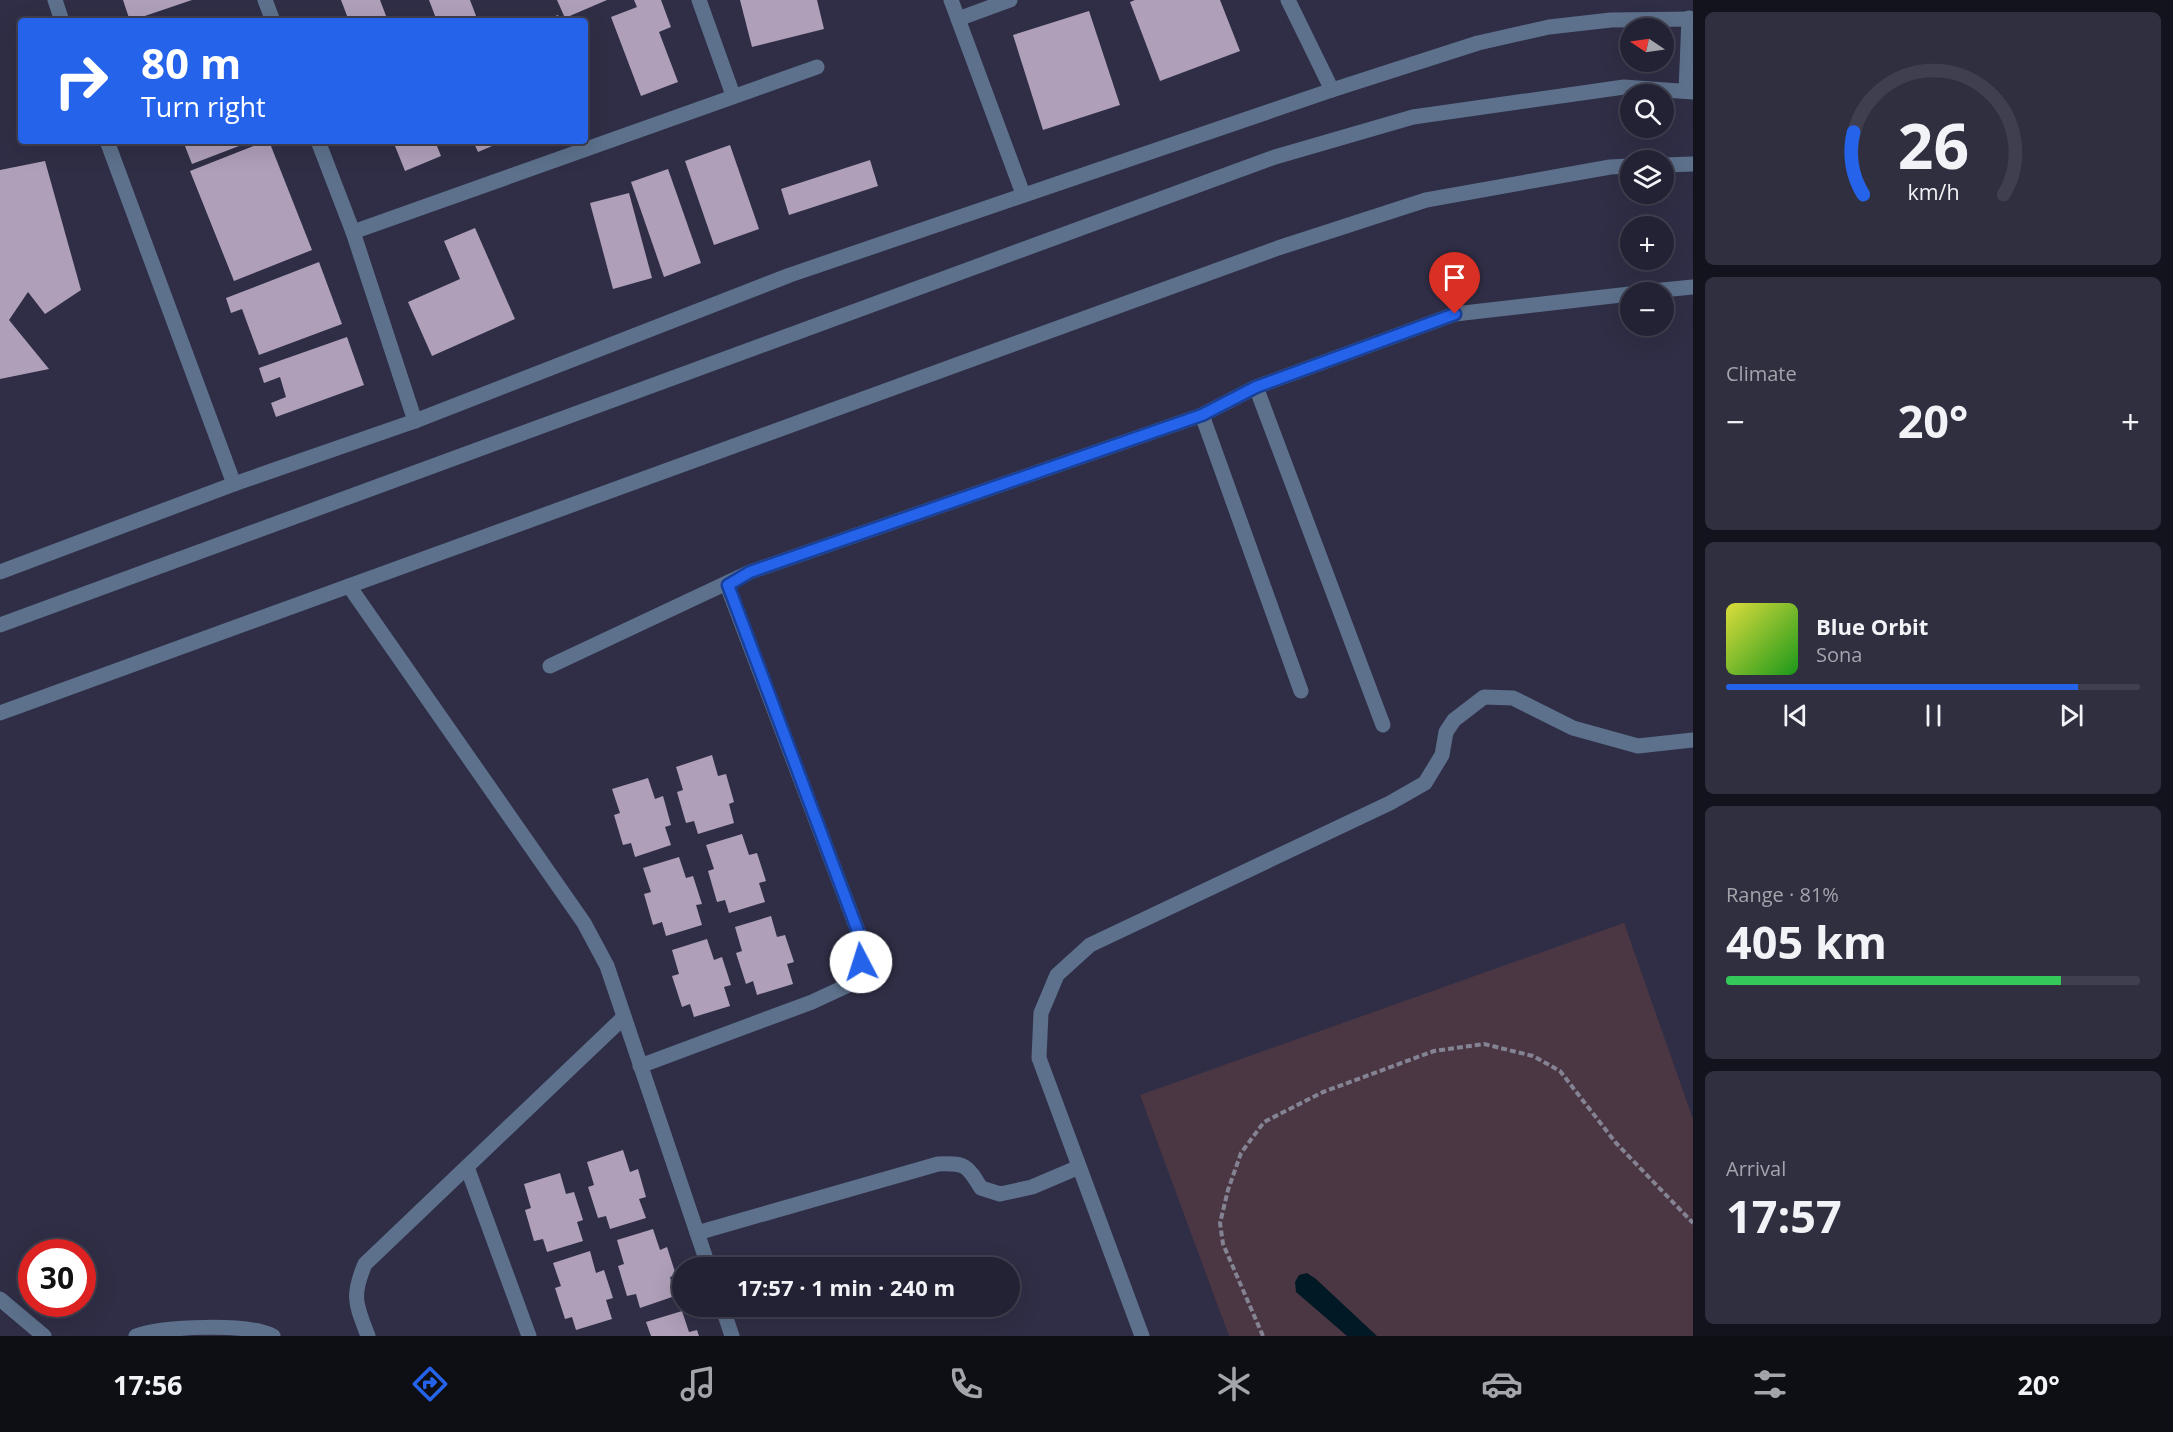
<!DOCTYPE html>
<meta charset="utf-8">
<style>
:root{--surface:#232234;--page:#2f2f40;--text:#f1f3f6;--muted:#a3a4ac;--line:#403f4f;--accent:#2563eb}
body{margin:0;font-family:"Open Sans",sans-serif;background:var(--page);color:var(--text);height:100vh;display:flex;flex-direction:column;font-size:22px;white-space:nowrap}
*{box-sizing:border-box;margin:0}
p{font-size:20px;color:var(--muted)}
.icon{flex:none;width:33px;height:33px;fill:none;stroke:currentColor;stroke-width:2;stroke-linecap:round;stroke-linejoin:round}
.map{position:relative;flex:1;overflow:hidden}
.drawer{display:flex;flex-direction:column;gap:12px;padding:12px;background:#13131d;width:480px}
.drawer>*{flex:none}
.banner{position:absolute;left:18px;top:18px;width:570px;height:126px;border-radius:6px;box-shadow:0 6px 24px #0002,0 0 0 2px var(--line);background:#2563eb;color:#fff;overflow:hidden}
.needle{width:39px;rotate:283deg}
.controls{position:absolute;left:1620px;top:18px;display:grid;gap:12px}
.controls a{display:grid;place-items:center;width:54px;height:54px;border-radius:50%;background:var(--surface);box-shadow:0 6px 24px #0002,0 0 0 2px var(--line);font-size:30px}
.speed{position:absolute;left:18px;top:1239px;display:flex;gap:12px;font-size:30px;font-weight:700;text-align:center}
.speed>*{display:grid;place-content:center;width:78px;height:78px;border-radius:50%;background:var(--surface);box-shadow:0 6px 24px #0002,0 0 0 2px var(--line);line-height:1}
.speed .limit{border:9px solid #d22;background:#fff;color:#111}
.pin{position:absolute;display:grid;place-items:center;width:51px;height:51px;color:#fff;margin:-62px -26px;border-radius:50% 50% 50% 0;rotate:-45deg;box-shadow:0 0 6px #0007}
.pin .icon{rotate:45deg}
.me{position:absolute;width:66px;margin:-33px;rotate:355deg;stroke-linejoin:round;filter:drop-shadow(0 0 4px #0008)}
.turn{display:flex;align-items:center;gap:21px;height:126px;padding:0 24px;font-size:27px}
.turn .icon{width:78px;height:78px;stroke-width:2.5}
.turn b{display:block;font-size:42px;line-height:51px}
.big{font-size:45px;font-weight:700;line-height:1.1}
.drawer .card{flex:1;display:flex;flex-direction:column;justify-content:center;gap:9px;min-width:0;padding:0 21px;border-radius:9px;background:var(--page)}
.drawer .dial{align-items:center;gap:0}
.dial svg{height:156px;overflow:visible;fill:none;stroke:var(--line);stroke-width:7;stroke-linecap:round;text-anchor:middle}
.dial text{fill:var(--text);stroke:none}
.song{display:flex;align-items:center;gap:18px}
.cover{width:72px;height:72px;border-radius:9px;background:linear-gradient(135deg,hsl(60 70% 55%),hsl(120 70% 35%))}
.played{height:6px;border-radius:3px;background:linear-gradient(90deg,var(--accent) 85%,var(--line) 85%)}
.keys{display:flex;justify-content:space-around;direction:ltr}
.heat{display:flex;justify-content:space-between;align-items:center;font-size:33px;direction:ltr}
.charge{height:9px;border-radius:4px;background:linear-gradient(90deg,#34c759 81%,var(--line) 0)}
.trip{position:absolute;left:672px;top:1257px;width:348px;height:60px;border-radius:30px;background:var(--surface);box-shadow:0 6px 24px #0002,0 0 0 2px var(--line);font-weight:700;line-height:60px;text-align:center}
.dock{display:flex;height:96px;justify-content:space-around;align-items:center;background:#0e0e15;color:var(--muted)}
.dock .icon{width:42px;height:42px}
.dock .current{color:var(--accent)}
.dock b{font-size:27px;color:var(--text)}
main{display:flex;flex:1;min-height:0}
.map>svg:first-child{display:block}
.green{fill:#4b3743}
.water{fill:#001924}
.building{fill:#af9fb9}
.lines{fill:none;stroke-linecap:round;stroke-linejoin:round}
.path{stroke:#838394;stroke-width:4;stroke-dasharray:6 3;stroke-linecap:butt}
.minor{stroke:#5d718c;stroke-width:15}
.route-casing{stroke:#184099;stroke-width:15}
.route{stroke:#2563eb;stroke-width:10}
</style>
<main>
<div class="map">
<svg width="1693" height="1336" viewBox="0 0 1693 1336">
<rect width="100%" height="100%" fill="#2f2e46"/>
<!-- green -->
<polygon class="green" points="1624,923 1693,1119 1693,1336 1229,1336 1140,1095"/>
<!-- water -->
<polygon class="water" points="1307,1273 1316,1279 1377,1336 1347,1336 1296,1292 1295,1282 1299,1275"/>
<!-- building -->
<g class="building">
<polygon points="123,0 192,0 130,21"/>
<polygon points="341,0 380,0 388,21 349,21"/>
<polygon points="429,0 470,0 478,21 437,21"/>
<polygon points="557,0 607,0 565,18"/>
<polygon points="634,0 661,0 671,27 659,32 678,82 641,96 611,17 637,7"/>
<polygon points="740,0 817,0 824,29 752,47"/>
<polygon points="1135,0 1220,0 1240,51 1160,81 1130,2"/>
<polygon points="1089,11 1120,105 1043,130 1013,35"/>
<polygon points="558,15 560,21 543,21"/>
<polygon points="183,141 252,141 192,164"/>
<polygon points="266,141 269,141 312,250 234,281 190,171"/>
<polygon points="393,141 435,141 441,156 405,171"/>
<polygon points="473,141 504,141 478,152"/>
<polygon points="730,145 759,229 714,245 685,161"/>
<polygon points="870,160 878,186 789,215 781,189"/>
<polygon points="45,161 81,290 45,314 28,292 9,320 49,369 0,379 0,170"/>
<polygon points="668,169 701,263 664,277 631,182"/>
<polygon points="629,193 652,278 613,289 590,203"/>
<polygon points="475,228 515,319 432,356 408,302 460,279 444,241"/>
<polygon points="319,262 342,324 259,355 242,309 231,313 226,298"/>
<polygon points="347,337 364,385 276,417 271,403 286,397 280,377 264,383 259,368"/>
<polygon points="712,755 718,776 726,774 734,802 729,804 734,823 698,834 694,821 686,823 677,792 683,790 676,767"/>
<polygon points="648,778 655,799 663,796 671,825 665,827 671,845 635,857 631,843 623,845 614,815 620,813 612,789"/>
<polygon points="742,834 749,855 757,853 766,881 759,883 765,902 729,913 725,900 717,902 708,871 714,869 706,845"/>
<polygon points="679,857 686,878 693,876 702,904 696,905 702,925 666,936 662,922 653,925 644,894 651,892 643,868"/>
<polygon points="771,916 777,937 785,935 794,962 787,964 793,984 757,995 753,981 746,984 736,953 742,951 735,927"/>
<polygon points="707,939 714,960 722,957 731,985 724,987 730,1006 694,1017 690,1004 682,1007 672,976 679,974 672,950"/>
<polygon points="623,1150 630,1172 638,1169 646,1197 639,1199 646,1218 610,1229 606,1216 598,1218 588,1187 594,1185 587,1162"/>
<polygon points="560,1173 566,1194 574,1192 583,1220 577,1222 583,1241 547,1252 543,1239 534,1241 525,1210 531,1208 524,1184"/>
<polygon points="653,1229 660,1250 667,1247 676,1275 670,1277 675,1296 640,1308 636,1294 627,1296 618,1266 624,1264 617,1240"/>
<polygon points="590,1251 596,1273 604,1270 613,1298 606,1300 612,1319 576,1330 572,1317 565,1319 555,1288 561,1286 553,1263"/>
<polygon points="682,1311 689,1332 697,1330 699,1336 651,1336 646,1322"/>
</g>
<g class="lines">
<!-- path -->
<polyline class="path" points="1263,1336 1223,1244 1220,1223 1228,1190 1241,1153 1264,1122 1323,1092 1434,1051 1484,1044 1533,1056 1560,1071 1616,1143 1693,1223"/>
<!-- minor -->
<g class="minor">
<polyline points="55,0 62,21"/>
<polyline points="265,0 273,21"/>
<polyline points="699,0 733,95"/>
<polyline points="951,0 1023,194"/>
<polyline points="1288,0 1332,90"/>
<polyline points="958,19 1010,0"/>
<polyline points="1686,91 1689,18"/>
<polyline points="107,141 234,484"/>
<polyline points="318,141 353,232 415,421"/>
<polyline points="1664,165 1693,164"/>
<polyline points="353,232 817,67"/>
<polyline points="1642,292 1693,287"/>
<polyline points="1256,387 1383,725"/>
<polyline points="1202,415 1301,691"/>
<polyline points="0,572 234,484 415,421 790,275 1332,90 1478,43 1549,27 1611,20 1693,19"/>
<polyline points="349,586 584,923 607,966 709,1268"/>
<polyline points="0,625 1275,157 1413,117 1624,87 1693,92"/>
<polyline points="550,666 750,572 1202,415 1256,387 1455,314 1630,294"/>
<polyline points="0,713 1278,248 1426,200 1610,167 1630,166"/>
<polyline points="640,1066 812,1002 853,983 861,962 859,934 727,585"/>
<polyline points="467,1167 529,1336"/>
<path d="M697,1233L938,1164C966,1163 967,1165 981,1188L1000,1194L1032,1187L1079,1167"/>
<polyline points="0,1299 44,1336"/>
<polyline points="722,1306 732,1336"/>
<path d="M136,1336C163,1326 249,1323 273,1336"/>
<path d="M368,1336C356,1304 351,1297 365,1264L624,1017"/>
<polyline points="1142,1336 1039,1058 1041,1013 1057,975 1090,945 1390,803 1425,783 1442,755 1446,732 1454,720 1484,697 1513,698 1573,728 1638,746 1693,740"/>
</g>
</g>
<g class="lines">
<!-- route casing -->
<g class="route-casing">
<polyline id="route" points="861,962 859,934 728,585 750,572 1202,415 1256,387 1455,314"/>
</g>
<!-- route -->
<use href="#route" class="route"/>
</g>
</svg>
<div class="controls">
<a><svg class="needle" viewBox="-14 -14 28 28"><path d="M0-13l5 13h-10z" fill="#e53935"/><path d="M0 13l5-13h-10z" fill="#a3a4ac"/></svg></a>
<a><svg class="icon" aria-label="search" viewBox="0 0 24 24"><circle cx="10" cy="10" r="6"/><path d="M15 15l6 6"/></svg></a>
<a><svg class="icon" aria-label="layers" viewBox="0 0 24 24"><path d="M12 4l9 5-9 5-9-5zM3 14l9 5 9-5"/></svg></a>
<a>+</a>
<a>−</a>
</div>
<div class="speed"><div class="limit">30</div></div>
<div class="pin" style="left:1455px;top:314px;background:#d93025"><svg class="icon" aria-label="arrive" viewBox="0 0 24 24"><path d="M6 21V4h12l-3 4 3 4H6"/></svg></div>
<svg class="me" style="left:861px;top:962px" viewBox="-20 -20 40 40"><circle r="19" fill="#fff"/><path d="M0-13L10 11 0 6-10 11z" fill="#2563eb"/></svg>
<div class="trip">17:57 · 1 min · 240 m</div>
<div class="banner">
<div class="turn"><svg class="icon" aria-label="right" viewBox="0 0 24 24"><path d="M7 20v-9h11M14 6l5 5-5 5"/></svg><div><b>80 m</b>Turn right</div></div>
</div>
</div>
<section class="drawer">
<div class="card dial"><svg viewBox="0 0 100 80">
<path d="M14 69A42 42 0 1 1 86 69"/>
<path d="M14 69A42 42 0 0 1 9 37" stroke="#2563eb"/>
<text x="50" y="56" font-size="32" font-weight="700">26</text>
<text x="50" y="72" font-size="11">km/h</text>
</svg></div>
<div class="card"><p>Climate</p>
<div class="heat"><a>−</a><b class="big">20°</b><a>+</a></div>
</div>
<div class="card">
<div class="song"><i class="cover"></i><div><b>Blue Orbit</b><p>Sona</p></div></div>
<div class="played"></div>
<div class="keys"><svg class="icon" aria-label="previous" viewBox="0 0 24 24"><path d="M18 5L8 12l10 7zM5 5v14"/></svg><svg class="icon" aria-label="pause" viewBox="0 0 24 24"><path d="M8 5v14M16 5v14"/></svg><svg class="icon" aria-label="next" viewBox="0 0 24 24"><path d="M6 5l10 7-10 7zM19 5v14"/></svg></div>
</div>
<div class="card"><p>Range · 81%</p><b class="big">405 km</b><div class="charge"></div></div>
<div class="card"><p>Arrival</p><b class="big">17:57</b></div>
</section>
</main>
<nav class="dock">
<b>17:56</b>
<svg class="icon current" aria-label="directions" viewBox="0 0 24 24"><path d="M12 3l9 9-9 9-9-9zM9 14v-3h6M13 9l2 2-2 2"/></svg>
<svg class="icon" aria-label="music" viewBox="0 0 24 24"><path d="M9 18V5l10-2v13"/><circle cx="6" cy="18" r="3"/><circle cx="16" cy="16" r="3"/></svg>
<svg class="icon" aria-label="phone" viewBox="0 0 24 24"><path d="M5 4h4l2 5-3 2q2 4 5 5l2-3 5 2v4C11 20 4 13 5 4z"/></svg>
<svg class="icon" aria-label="climate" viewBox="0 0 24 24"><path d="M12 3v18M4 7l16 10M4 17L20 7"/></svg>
<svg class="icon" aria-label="car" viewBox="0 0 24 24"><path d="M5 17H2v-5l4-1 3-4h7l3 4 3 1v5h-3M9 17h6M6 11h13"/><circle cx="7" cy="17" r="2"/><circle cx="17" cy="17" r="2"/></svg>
<svg class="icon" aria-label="filters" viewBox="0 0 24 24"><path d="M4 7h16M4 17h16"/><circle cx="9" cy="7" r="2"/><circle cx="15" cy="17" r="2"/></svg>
<b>20°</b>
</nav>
